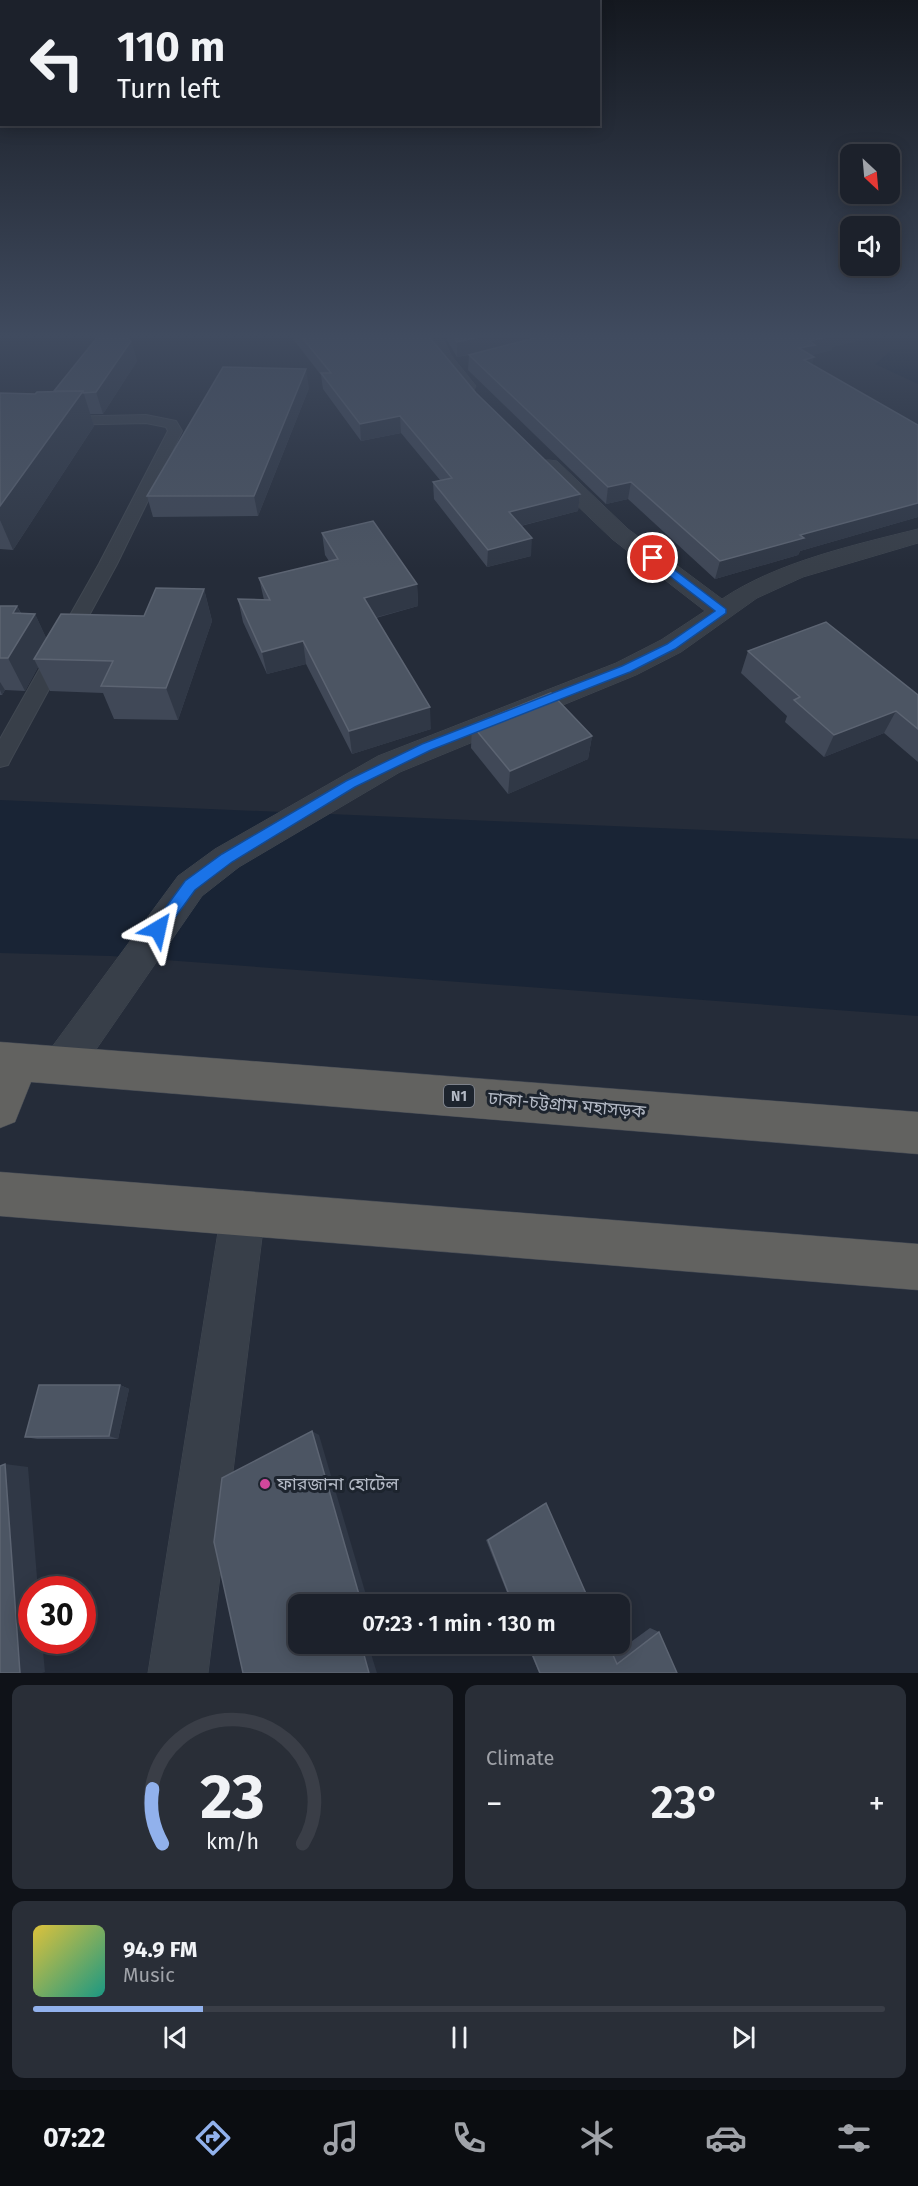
<!DOCTYPE html>
<meta charset="utf-8">
<style>
:root{--surface:#1c212b;--page:#292e37;--text:#f1f3f6;--muted:#a0a3a9;--line:#3a3e47;--accent:#91b1ec}
body{margin:0;font-family:"Fira Sans","Noto Sans Bengali",sans-serif;background:var(--page);color:var(--text);height:100vh;display:flex;flex-direction:column;font-size:22px;white-space:nowrap}
*{box-sizing:border-box;margin:0}
p{font-size:20px;color:var(--muted)}
.icon{flex:none;width:33px;height:33px;fill:none;stroke:currentColor;stroke-width:2;stroke-linecap:round;stroke-linejoin:round}
.map{position:relative;height:1673px;overflow:hidden}
.drawer{display:flex;flex-direction:column;gap:12px;padding:12px;background:#0f1218;flex:1}
.drawer>*{flex:none}
.banner{position:absolute;left:0px;top:0px;width:600px;height:126px;box-shadow:0 3px 15px #0003,0 0 0 2px var(--line);background:#1c212b;color:var(--text);overflow:hidden}
.needle{width:39px;rotate:154deg}
.buttons{position:absolute;left:840px;top:144px;display:grid;gap:12px}
.buttons a{display:grid;place-items:center;width:60px;height:60px;border-radius:12px;background:var(--surface);box-shadow:0 3px 15px #0003,0 0 0 2px var(--line);font-size:30px}
.speed{position:absolute;left:18px;top:1576px;display:flex;gap:12px;font-size:30px;font-weight:700;text-align:center}
.speed>*{display:grid;place-content:center;width:78px;height:78px;border-radius:50%;background:var(--surface);box-shadow:0 3px 15px #0003,0 0 0 2px var(--line);line-height:1}
.speed .limit{border:9px solid #d22;background:#fff;color:#111}
.pin{position:absolute;display:grid;place-items:center;width:51px;height:51px;color:#fff;margin:-26px;border:3px solid #fff;border-radius:50%;box-shadow:0 2px 6px #0007}
.me{position:absolute;width:66px;margin:-33px;rotate:36deg;stroke-linejoin:round;filter:drop-shadow(0 0 4px #0008)}
.turn{display:flex;align-items:center;gap:21px;height:126px;padding:0 18px;font-size:27px}
.turn .icon{width:78px;height:78px;stroke-width:2.5}
.turn b{display:block;font-size:42px;line-height:51px}
.big{font-size:45px;font-weight:600;line-height:1.1}
.drawer .widget{flex:1;display:flex;flex-direction:column;justify-content:center;gap:9px;min-width:0;padding:0 21px;border-radius:12px;background:var(--page)}
.drawer .dial{align-items:center;gap:0}
.dial svg{height:156px;overflow:visible;fill:none;stroke:var(--line);stroke-width:7;stroke-linecap:round;text-anchor:middle}
.dial text{fill:var(--text);stroke:none}
.song{display:flex;align-items:center;gap:18px}
.cover{width:72px;height:72px;border-radius:9px;background:linear-gradient(135deg,hsl(50 70% 55%),hsl(170 70% 35%))}
.played{height:6px;border-radius:3px;background:linear-gradient(90deg,var(--accent) 20%,var(--line) 20%)}
.keys{display:flex;justify-content:space-around;direction:ltr}
.heat{display:flex;justify-content:space-between;align-items:center;font-size:33px;direction:ltr}
.drawer .tiles{flex:1;display:grid;gap:12px;grid-template-columns:1fr 1fr}
.widget:last-child{grid-column:span 2}
.trip{position:absolute;left:288px;top:1594px;width:342px;height:60px;border-radius:12px;background:var(--surface);box-shadow:0 3px 15px #0003,0 0 0 2px var(--line);font-weight:600;line-height:60px;text-align:center}
.tabs{display:flex;height:96px;justify-content:space-around;align-items:center;background:#0b0d11;color:var(--muted)}
.tabs .icon{width:42px;height:42px}
.tabs .active{color:var(--accent)}
.tabs b{font-size:27px;color:var(--text)}
.map>svg:first-child{display:block}
.water{fill:#192435}
.lines{fill:none;stroke-linecap:round;stroke-linejoin:round}
.service-casing{stroke:#414852;stroke-width:2}
.minor-casing{stroke:#414852;stroke-width:1}
.trunk-casing{stroke:#434954;stroke-width:1}
.service{fill:#383f49;fill-rule:evenodd}
.minor{fill:#383f49;fill-rule:evenodd}
.trunk{fill:#626260;fill-rule:evenodd}
.wall{fill:#404857;fill-rule:evenodd}
.shaded-wall{fill:#303846}
.building{fill:#4c5563;stroke:#5c6472;stroke-width:1.5}
.route{fill:#1a73e8;stroke:#114b97;stroke-width:1.5}
.hotel-dot{fill:#d1479c;stroke:#1d242e;stroke-width:2}
.labels{text-anchor:middle;dominant-baseline:central;stroke-width:6;stroke-linejoin:round;paint-order:stroke}
.shield{fill:#1d242e;stroke:#868c98;stroke-width:1.5}
.shield-label{font-size:14px;font-weight:bold;fill:#b3b9c5}
.near-street-label{font-size:18px;fill:#b3b9c5;stroke:#1d242e}
.near-poi-label{font-size:18px;fill:#b3b9c5;stroke:#1d242e;text-anchor:start}
</style>
<div class="map">
<svg width="918" height="1673" viewBox="0 0 918 1673">
<rect width="100%" height="100%" fill="#252c39"/>
<!-- water -->
<g class="water">
<polygon points="893,349 918,350 918,384 875,364"/>
<polygon points="0,800 918,839 918,1016 111,956 0,953"/>
</g>
<g class="lines">
<!-- service casing -->
<g class="service-casing">
<polygon id="service" points="146,415 176,421 182,431 117,564 11,759 8,765 0,767 0,739 99,564 168,431 166,427 146,423 59,425 52,421 59,417"/>
</g>
<!-- minor casing -->
<g class="minor-casing">
<g id="minor">
<path d="M426,335H442L451,355L476,386L474,390H460C446,374 428,356 426,335Z"/>
<path d="M549,460L557,461L628,529L722,599C777,562 854,545 918,529V543L803,577L757,598L681,652L636,675L400,772L239,867L202,896L77,1077L63,1083L49,1077L43,1064L49,1051L178,876L215,849L378,756L616,663L661,640L705,611L612,539L541,471L538,466L541,461Z"/>
<polygon points="243,1191 259,1197 265,1213 208,1673 148,1673 221,1213 227,1197"/>
</g>
</g>
<!-- trunk casing -->
<g class="trunk-casing">
<g id="trunk">
<polygon points="0,1042 918,1112 918,1154 31,1082 15,1122 0,1128"/>
<polygon points="0,1172 918,1244 918,1290 0,1216"/>
</g>
</g>
<!-- service -->
<use href="#service" class="service"/>
<!-- minor -->
<use href="#minor" class="minor"/>
<!-- trunk -->
<use href="#trunk" class="trunk"/>
</g>
<!-- wall -->
<g class="wall">
<polygon points="290,335 429,335 431,339 476,393 580,494 578,511 521,526 531,556 487,567 434,499 433,482 440,480 401,433 361,441 323,389 321,375"/>
<path d="M444,335H882L832,347V350L812,355V365L918,425V517L800,551L798,555L715,579L628,499L606,504L468,370L469,355L457,357ZM591,335L586,336H562Z"/>
<polygon points="131,341 137,361 103,414 90,414 94,426 13,550 0,549 0,393 35,394 54,391"/>
<polygon points="309,388 258,516 153,517 147,496"/>
<polygon points="322,533 417,584 418,606 376,618 431,729 352,754 306,664 267,674 243,622 238,599 264,600 259,578 329,561 325,555"/>
<polygon points="204,589 212,621 178,720 114,719 103,693 50,691 38,667 25,691 5,690 2,695 0,695 0,606 17,606 21,613 35,614 46,638 144,616"/>
<polygon points="748,651 918,695 918,762 884,733 824,757 785,722 787,716 741,673"/>
<polygon points="472,725 592,736 588,759 508,794 471,748"/>
<polygon points="120,1385 129,1389 118,1439 37,1439 25,1437"/>
<polygon points="546,1503 591,1605 512,1605 486,1540 543,1504"/>
<polygon points="650,1628 659,1632 677,1673 539,1673 527,1644 608,1644 613,1655"/>
</g>
<!-- shaded-wall -->
<g class="shaded-wall">
<polygon points="488,335 541,335 540,337 457,357 457,342"/>
<polygon points="832,335 882,335 832,347 832,350 812,355 811,358 814,357 810,373 799,348 809,341"/>
<polygon points="131,341 137,361 103,414 96,392"/>
<polygon points="306,369 309,388 258,516 254,496"/>
<polygon points="83,391 94,426 13,550 0,520 0,506"/>
<polygon points="400,416 401,433 361,441 360,424"/>
<polygon points="631,482 628,499 606,504 608,487"/>
<polygon points="580,494 578,511 508,529 509,512"/>
<polygon points="918,503 918,517 800,551 798,555 715,579 720,561 800,535"/>
<polygon points="532,538 531,556 487,567 488,550"/>
<polygon points="417,584 418,606 366,620 364,598"/>
<polygon points="204,589 212,621 178,720 166,688"/>
<polygon points="17,606 27,627 35,614 50,646 34,659 38,667 25,691 8,658 13,613"/>
<polygon points="303,641 306,664 267,674 262,652"/>
<polygon points="0,682 5,690 2,695 0,690"/>
<polygon points="430,707 431,729 352,754 349,731"/>
<polygon points="896,711 884,733 824,757 834,735"/>
<polygon points="592,736 588,759 508,794 510,771"/>
<polygon points="120,1385 129,1389 118,1439 109,1436"/>
<polygon points="312,1431 319,1435 369,1605 362,1605"/>
<polygon points="5,1464 28,1467 38,1590 32,1590 32,1641 42,1641 45,1672 42,1673 20,1673"/>
<polygon points="361,1644 368,1644 377,1673 369,1673"/>
</g>
<!-- building -->
<g class="building">
<polygon points="99,335 122,335 131,341 96,392 83,393 83,391 54,391"/>
<polygon points="300,335 429,335 431,339 476,393 580,494 509,512 532,538 488,550 433,482 452,478 400,416 360,424 321,373 331,373"/>
<polygon points="453,335 488,335 457,342"/>
<polygon points="591,335 836,335 809,341 815,345 799,348 814,357 804,360 918,425 918,503 800,535 804,538 720,561 631,482 608,487 469,355 542,336 586,336"/>
<polygon points="223,367 306,369 254,496 147,496"/>
<polygon points="83,391 0,506 0,393 35,394 37,392"/>
<polygon points="373,521 417,584 364,598 430,707 349,731 303,641 262,652 238,599 270,600 259,578 338,559 322,533"/>
<polygon points="156,588 204,589 166,688 101,686 113,661 34,659 61,614 144,616"/>
<polygon points="0,606 17,606 13,613 35,614 8,658 0,658"/>
<polygon points="826,622 918,695 918,729 896,711 834,735 794,700 800,697 748,651"/>
<polygon points="551,693 592,736 510,771 472,725"/>
<polygon points="39,1385 120,1385 109,1436 25,1437"/>
<polygon points="312,1431 362,1605 298,1605 298,1644 361,1644 369,1673 243,1673 214,1542 222,1478"/>
<polygon points="5,1464 20,1673 0,1673 0,1466"/>
<polygon points="546,1503 591,1605 513,1605 488,1540"/>
<polygon points="659,1632 677,1673 540,1673 528,1644 608,1644 617,1664"/>
</g>
<!-- sky -->
<linearGradient id="sky" x2="0" y2="1"><stop stop-color="#14181f"/><stop offset="0.59" stop-color="#404b5f"/><stop offset="1" stop-color="#404b5f" stop-opacity="0"/></linearGradient>
<rect width="918" height="569" fill="url(#sky)"/>
<!-- route -->
<polygon class="route" points="649,556 656,556 726,609 726,613 675,649 630,672 431,750 355,787 232,862 195,890 163,934 153,934 151,929 153,925 185,881 222,854 346,781 422,744 622,666 667,644 715,611 649,560"/>
<!-- markers -->
<circle class="hotel-dot" cx="265" cy="1484" r="6"/>
<g class="labels">
<!-- shield labels -->
<rect class="shield" x="444" y="1085" width="30" height="22" rx="4.5"/>
<g class="shield-label">
<text x="459" y="1096">N1</text>
</g>
<!-- near-street labels -->
<g class="near-street-label">
<text transform="translate(567 1105) rotate(5)">ঢাকা-চট্টগ্রাম মহাসড়ক</text>
</g>
<!-- near-poi labels -->
<g class="near-poi-label">
<text x="277" y="1484">ফারজানা হোটেল</text>
</g>
</g>
</svg>
<div class="buttons">
<a><svg class="needle" viewBox="-14 -14 28 28"><path d="M0-13l5 13h-10z" fill="#e53935"/><path d="M0 13l5-13h-10z" fill="#a0a3a9"/></svg></a>
<a><svg class="icon" aria-label="sound" viewBox="0 0 24 24"><path d="M4 9h4l5-4v14l-5-4H4zM17 9q2 3 0 6"/></svg></a>
</div>
<div class="speed"><div class="limit">30</div></div>
<div class="pin" style="left:653px;top:558px;background:#d93025"><svg class="icon" aria-label="arrive" viewBox="0 0 24 24"><path d="M6 21V4h12l-3 4 3 4H6"/></svg></div>
<svg class="me" style="left:158px;top:929px" viewBox="-20 -20 40 40"><path d="M0-17L14 15 0 8-14 15z" fill="#1a73e8" stroke="#fff" stroke-width="4"/></svg>
<div class="trip">07:23 · 1 min · 130 m</div>
<div class="banner">
<div class="turn"><svg class="icon" aria-label="left" viewBox="0 0 24 24"><path d="M17 20v-9H6M10 6l-5 5 5 5"/></svg><div><b>110 m</b>Turn left</div></div>
</div>
</div>
<section class="drawer">
<div class="tiles">
<div class="widget dial"><svg viewBox="0 0 100 80">
<path d="M14 69A42 42 0 1 1 86 69"/>
<path d="M14 69A42 42 0 0 1 9 41" stroke="#91b1ec"/>
<text x="50" y="56" font-size="32" font-weight="700">23</text>
<text x="50" y="72" font-size="11">km/h</text>
</svg></div>
<div class="widget"><p>Climate</p>
<div class="heat"><a>−</a><b class="big">23°</b><a>+</a></div>
</div>
<div class="widget">
<div class="song"><i class="cover"></i><div><b>94.9 FM</b><p>Music</p></div></div>
<div class="played"></div>
<div class="keys"><svg class="icon" aria-label="previous" viewBox="0 0 24 24"><path d="M18 5L8 12l10 7zM5 5v14"/></svg><svg class="icon" aria-label="pause" viewBox="0 0 24 24"><path d="M8 5v14M16 5v14"/></svg><svg class="icon" aria-label="next" viewBox="0 0 24 24"><path d="M6 5l10 7-10 7zM19 5v14"/></svg></div>
</div>
</div>
</section>
<nav class="tabs">
<b>07:22</b>
<svg class="icon active" aria-label="directions" viewBox="0 0 24 24"><path d="M12 3l9 9-9 9-9-9zM9 14v-3h6M13 9l2 2-2 2"/></svg>
<svg class="icon" aria-label="music" viewBox="0 0 24 24"><path d="M9 18V5l10-2v13"/><circle cx="6" cy="18" r="3"/><circle cx="16" cy="16" r="3"/></svg>
<svg class="icon" aria-label="phone" viewBox="0 0 24 24"><path d="M5 4h4l2 5-3 2q2 4 5 5l2-3 5 2v4C11 20 4 13 5 4z"/></svg>
<svg class="icon" aria-label="climate" viewBox="0 0 24 24"><path d="M12 3v18M4 7l16 10M4 17L20 7"/></svg>
<svg class="icon" aria-label="car" viewBox="0 0 24 24"><path d="M5 17H2v-5l4-1 3-4h7l3 4 3 1v5h-3M9 17h6M6 11h13"/><circle cx="7" cy="17" r="2"/><circle cx="17" cy="17" r="2"/></svg>
<svg class="icon" aria-label="filters" viewBox="0 0 24 24"><path d="M4 7h16M4 17h16"/><circle cx="9" cy="7" r="2"/><circle cx="15" cy="17" r="2"/></svg>
</nav>
